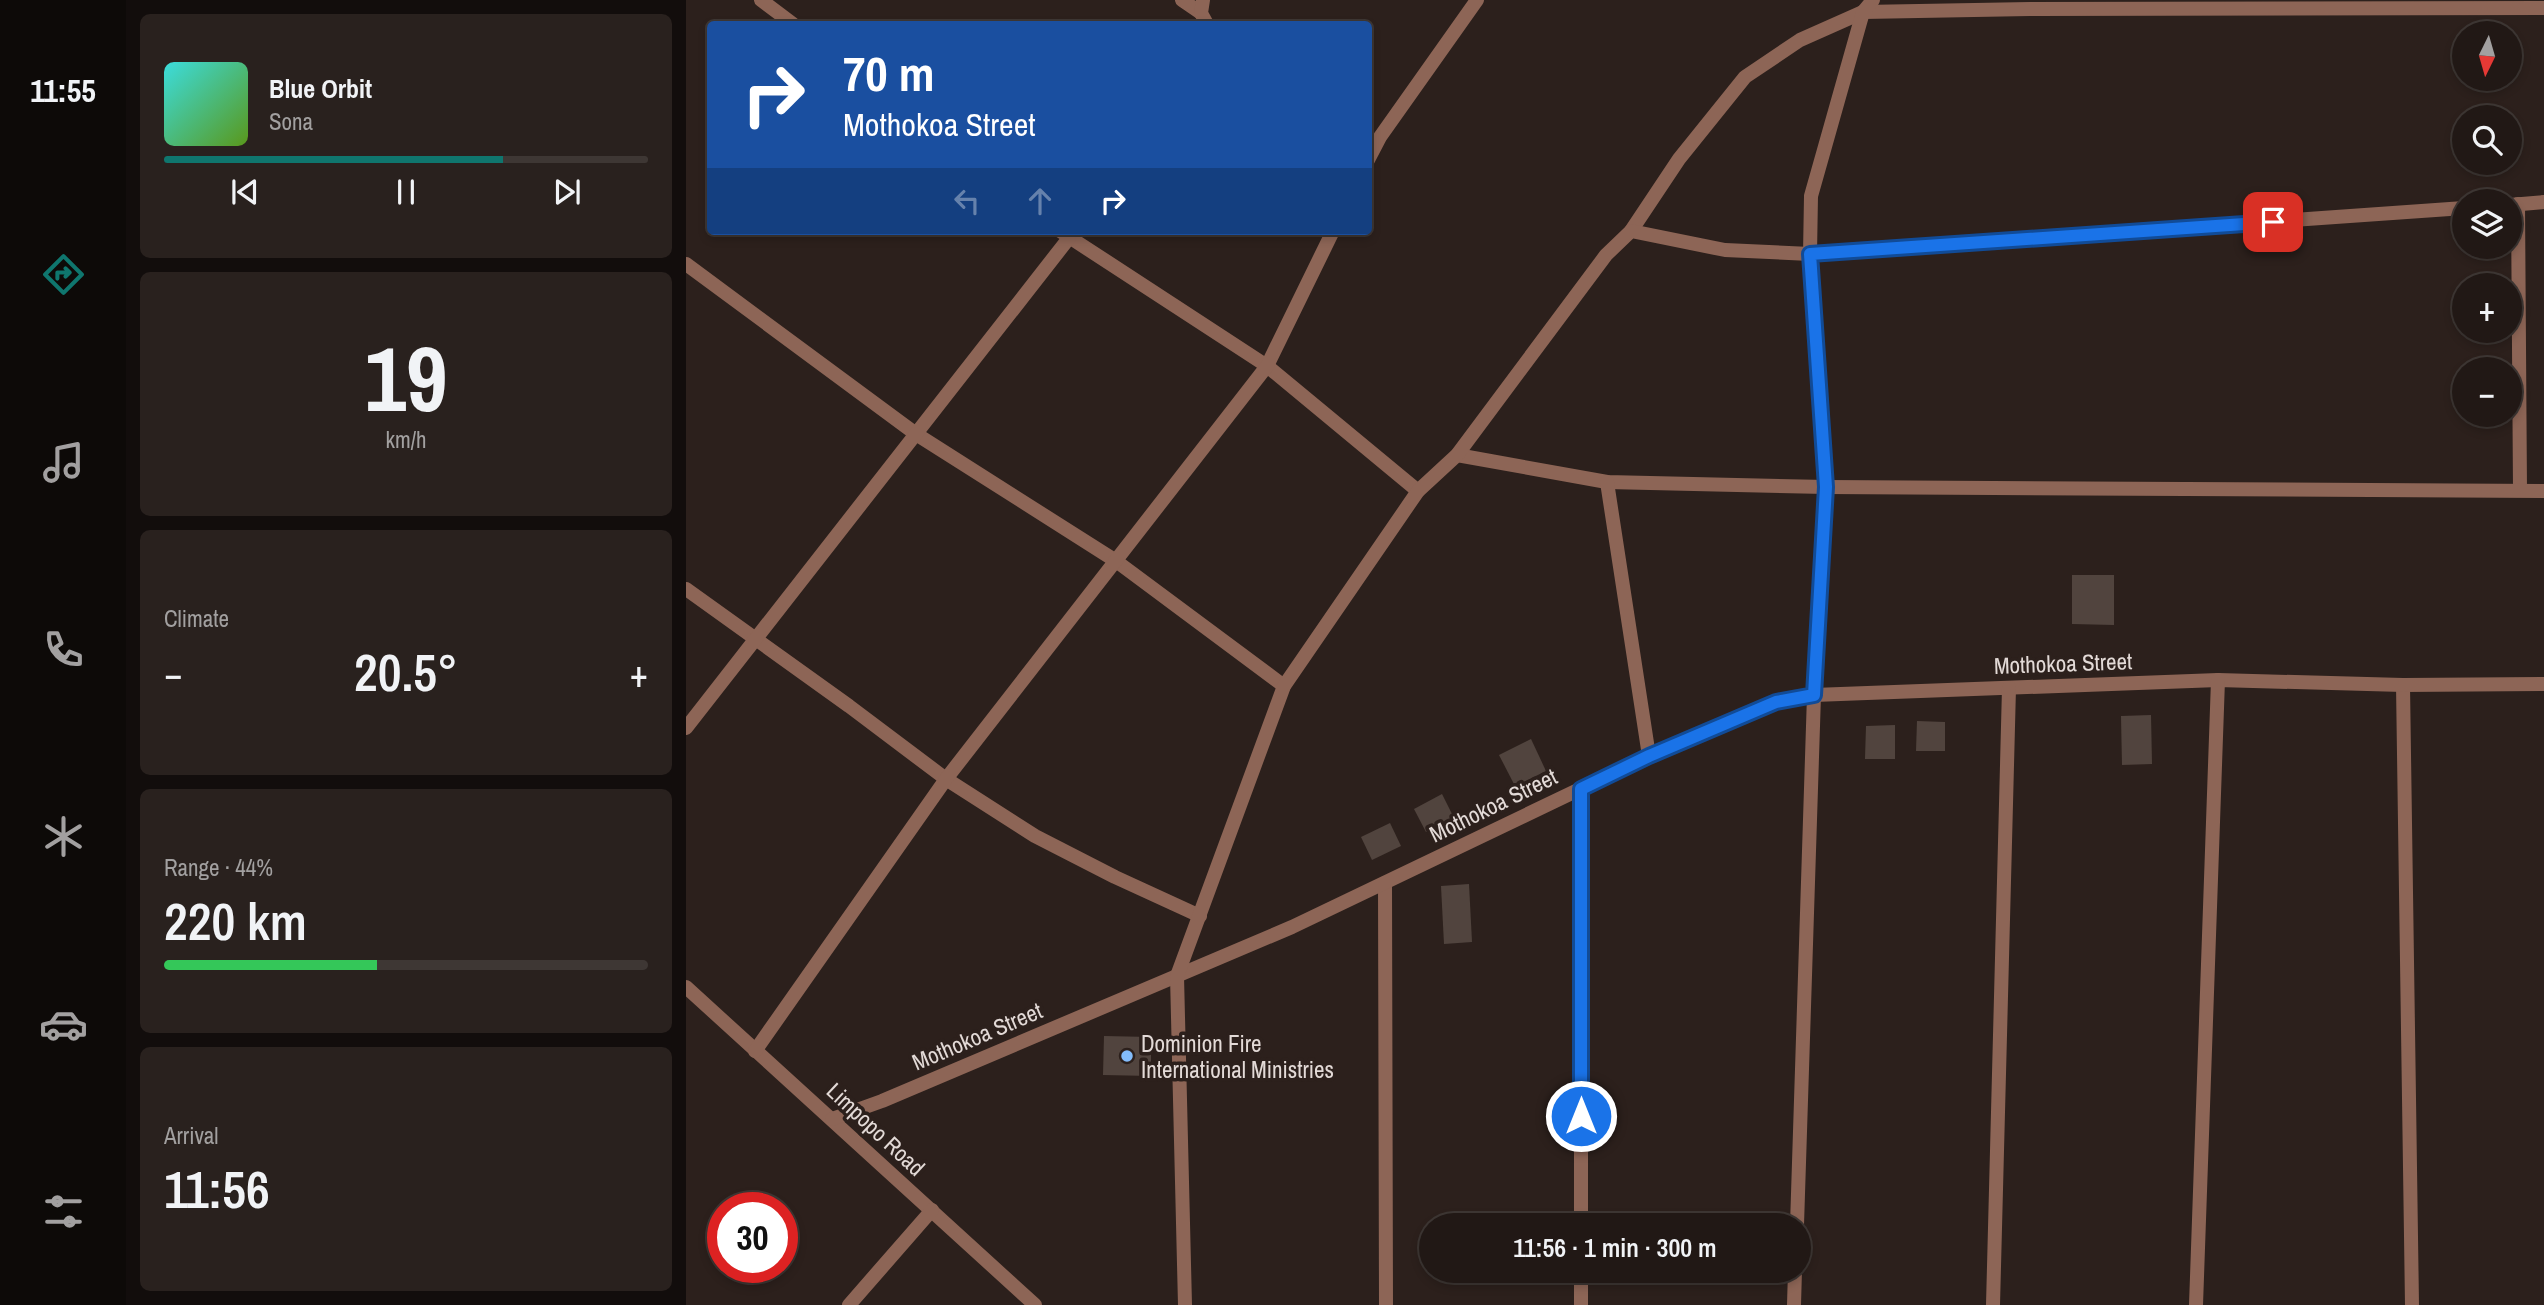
<!DOCTYPE html>
<meta charset="utf-8">
<style>
:root{--surface:#211815;--page:#29211e;--text:#f1f3f6;--muted:#a2a0a0;--line:#3e3734;--accent:#0f766e}
body{margin:0;font-family:"Archivo Narrow",sans-serif;background:var(--page);color:var(--text);height:100vh;display:flex;flex-direction:column;font-size:26px;white-space:nowrap}
*{box-sizing:border-box;margin:0}
p{font-size:23px;color:var(--muted)}
.icon{flex:none;width:38px;height:38px;fill:none;stroke:currentColor;stroke-width:2;stroke-linecap:round;stroke-linejoin:round}
.map{position:relative;flex:1;overflow:hidden}
.panel{display:flex;flex-direction:column;gap:14px;padding:14px;background:#120d0c;width:560px}
.panel>*{flex:none}
.top-card{position:absolute;left:21px;top:21px;width:665px;height:214px;border-radius:7px;box-shadow:0 4px 10px #0003,0 0 0 2px var(--line);background:#1a4fa0;color:#fff;overflow:hidden}
.needle{width:46px;rotate:185deg}
.tools{position:absolute;left:1766px;top:21px;display:grid;gap:14px}
.tools a{display:grid;place-items:center;width:70px;height:70px;border-radius:50%;background:var(--surface);box-shadow:0 4px 10px #0003,0 0 0 2px var(--line);font-size:35px}
.speed{position:absolute;left:21px;top:1192px;display:flex;gap:14px;font-size:35px;font-weight:700;text-align:center}
.speed>*{display:grid;place-content:center;width:91px;height:91px;border-radius:50%;background:var(--surface);box-shadow:0 4px 10px #0003,0 0 0 2px var(--line);line-height:1}
.speed .limit{border:10px solid #d22;background:#fff;color:#111}
.pin{position:absolute;display:grid;place-items:center;width:60px;height:60px;color:#fff;margin:-30px;border-radius:14px;box-shadow:0 4px 10px #0006}
.me{position:absolute;width:77px;margin:-38px;rotate:0deg;stroke-linejoin:round;filter:drop-shadow(0 0 5px #0008)}
.turn{display:flex;align-items:center;gap:24px;height:147px;padding:0 21px;font-size:32px}
.turn .icon{width:91px;height:91px;stroke-width:2.5}
.turn b{display:block;font-size:49px;line-height:60px}
.lanes{display:flex;align-items:center;height:66px;padding:0 21px;background:#0003;justify-content:center;gap:35px;direction:ltr}
.lanes .off{opacity:.35}
.big{font-size:52px;font-weight:600;line-height:1.1}
.panel .widget{flex:1;display:flex;flex-direction:column;justify-content:center;gap:10px;min-width:0;padding:0 24px;border-radius:10px;background:var(--page)}
.panel .dial{align-items:center;gap:0}
.dial b{font-size:91px;line-height:1}
.song{display:flex;align-items:center;gap:21px}
.cover{width:84px;height:84px;border-radius:10px;background:linear-gradient(135deg,hsl(180 70% 55%),hsl(90 70% 35%))}
.played{height:7px;border-radius:4px;background:linear-gradient(90deg,var(--accent) 70%,var(--line) 70%)}
.keys{display:flex;justify-content:space-around;direction:ltr}
.heat{display:flex;justify-content:space-between;align-items:center;font-size:38px;direction:ltr}
.charge{height:10px;border-radius:5px;background:linear-gradient(90deg,#34c759 44%,var(--line) 0)}
.trip{position:absolute;left:733px;top:1213px;width:392px;height:70px;border-radius:35px;background:var(--surface);box-shadow:0 4px 10px #0003,0 0 0 2px var(--line);font-weight:600;line-height:70px;text-align:center}
main{display:flex;flex:1;min-height:0}
.tabs{display:flex;flex-direction:column;width:126px;justify-content:space-around;align-items:center;background:#0d0a08;color:var(--muted)}
.tabs .icon{width:49px;height:49px}
.tabs .on{color:var(--accent)}
.tabs b{font-size:32px;color:var(--text)}
.map>svg:first-child{display:block}
.building{fill:#51443e}
.lines{fill:none;stroke-linecap:round;stroke-linejoin:round}
.street{stroke:#8d6556;stroke-width:14}
.route-casing{stroke:#114b97;stroke-width:18}
.route{stroke:#1a73e8;stroke-width:12}
.poi-dot{fill:#83bcfb;stroke:#2c201c;stroke-width:2.5}
.labels{text-anchor:middle;dominant-baseline:central;stroke-width:7;stroke-linejoin:round;paint-order:stroke}
.street-label{font-size:23px;fill:#e3dad7;stroke:#2c201c}
.poi-label{font-size:23px;fill:#e3dad7;stroke:#2c201c;text-anchor:start}
</style>
<main>
<nav class="tabs">
<b>11:55</b>
<svg class="icon on" aria-label="directions" viewBox="0 0 24 24"><path d="M12 3l9 9-9 9-9-9zM9 14v-3h6M13 9l2 2-2 2"/></svg>
<svg class="icon" aria-label="music" viewBox="0 0 24 24"><path d="M9 18V5l10-2v13"/><circle cx="6" cy="18" r="3"/><circle cx="16" cy="16" r="3"/></svg>
<svg class="icon" aria-label="phone" viewBox="0 0 24 24"><path d="M5 4h4l2 5-3 2q2 4 5 5l2-3 5 2v4C11 20 4 13 5 4z"/></svg>
<svg class="icon" aria-label="climate" viewBox="0 0 24 24"><path d="M12 3v18M4 7l16 10M4 17L20 7"/></svg>
<svg class="icon" aria-label="car" viewBox="0 0 24 24"><path d="M5 17H2v-5l4-1 3-4h7l3 4 3 1v5h-3M9 17h6M6 11h13"/><circle cx="7" cy="17" r="2"/><circle cx="17" cy="17" r="2"/></svg>
<svg class="icon" aria-label="filters" viewBox="0 0 24 24"><path d="M4 7h16M4 17h16"/><circle cx="9" cy="7" r="2"/><circle cx="15" cy="17" r="2"/></svg>
</nav>
<section class="panel">
<div class="widget">
<div class="song"><i class="cover"></i><div><b>Blue Orbit</b><p>Sona</p></div></div>
<div class="played"></div>
<div class="keys"><svg class="icon" aria-label="previous" viewBox="0 0 24 24"><path d="M18 5L8 12l10 7zM5 5v14"/></svg><svg class="icon" aria-label="pause" viewBox="0 0 24 24"><path d="M8 5v14M16 5v14"/></svg><svg class="icon" aria-label="next" viewBox="0 0 24 24"><path d="M6 5l10 7-10 7zM19 5v14"/></svg></div>
</div>
<div class="widget dial"><b>19</b><p>km/h</p></div>
<div class="widget"><p>Climate</p>
<div class="heat"><a>−</a><b class="big">20.5°</b><a>+</a></div>
</div>
<div class="widget"><p>Range · 44%</p><b class="big">220 km</b><div class="charge"></div></div>
<div class="widget"><p>Arrival</p><b class="big">11:56</b></div>
</section>
<div class="map">
<svg width="1858" height="1305" viewBox="0 0 1858 1305">
<rect width="100%" height="100%" fill="#2c201c"/>
<!-- building -->
<g class="building">
<polygon points="1386,575 1428,575 1428,625 1386,624"/>
<polygon points="1465,715 1466,764 1436,765 1435,716"/>
<polygon points="1231,721 1259,722 1259,751 1230,751"/>
<polygon points="1209,725 1209,759 1179,759 1180,726"/>
<polygon points="845,739 860,771 829,786 813,755"/>
<polygon points="756,794 768,818 740,832 728,809"/>
<polygon points="704,823 715,846 686,860 675,837"/>
<polygon points="783,884 786,942 758,944 755,886"/>
<polygon points="418,1036 465,1037 465,1076 417,1075"/>
</g>
<g class="lines">
<!-- street -->
<g class="street">
<polyline points="75,0 107,24"/>
<polyline points="496,0 515,13"/>
<polyline points="517,0 515,13 521,24"/>
<polyline points="682,160 694,137 791,0"/>
<polyline points="1832,204 1834,489"/>
<polyline points="1824,205 1858,202"/>
<polyline points="374,231 581,366 732,491"/>
<polyline points="945,231 993,159 1059,77 1114,40 1177,12 1344,9 1858,8"/>
<polyline points="0,264 230,434 430,561 598,686"/>
<polyline points="771,455 921,482 1140,487 1858,491"/>
<polyline points="921,482 963,756"/>
<polyline points="0,589 163,706 260,779 349,836 429,877 514,916"/>
<polyline points="1717,685 1726,1305"/>
<polyline points="0,728 383,238"/>
<polyline points="699,883 700,1305"/>
<path d="M0,987C116,1094 233,1198 349,1305"/>
<polyline points="69,1051 260,779 581,366 647,231"/>
<polyline points="146,1119 196,1101 606,927 963,756 1090,702 1128,695 1532,680 1717,685 1858,684"/>
<polyline points="895,1225 895,789"/>
<polyline points="1111,1225 1128,695 1140,487 1124,254 1125,196 1177,12 1187,0"/>
<polyline points="163,1305 246,1210"/>
<polyline points="499,1305 491,976 598,686 732,491 771,455 920,255 945,231 1039,250 1124,254 1778,208"/>
<polyline points="895,1305 895,1270"/>
<polyline points="1108,1305 1109,1270"/>
<polyline points="1307,1305 1323,688"/>
<polyline points="1510,1305 1532,680"/>
</g>
</g>
<g class="lines">
<!-- route casing -->
<g class="route-casing">
<polyline id="route" points="895,1116 895,789 963,756 1090,702 1128,695 1140,487 1124,254 1587,222"/>
</g>
<!-- route -->
<use href="#route" class="route"/>
</g>
<!-- markers -->
<circle class="poi-dot" cx="441" cy="1056" r="7"/>
<g class="labels">
<!-- street labels -->
<g class="street-label">
<text transform="translate(1377 663) rotate(-2)">Mothokoa Street</text>
<text transform="translate(807 805) rotate(-26)">Mothokoa Street</text>
<text transform="translate(291 1036) rotate(-23)">Mothokoa Street</text>
<text transform="translate(190 1129) rotate(43)">Limpopo Road</text>
</g>
<!-- poi labels -->
<g class="poi-label">
<text x="455" y="1043">Dominion Fire<tspan x="455" dy="26">International Ministries</tspan></text>
</g>
</g>
</svg>
<div class="tools">
<a><svg class="needle" viewBox="-14 -14 28 28"><path d="M0-13l5 13h-10z" fill="#e53935"/><path d="M0 13l5-13h-10z" fill="#a2a0a0"/></svg></a>
<a><svg class="icon" aria-label="search" viewBox="0 0 24 24"><circle cx="10" cy="10" r="6"/><path d="M15 15l6 6"/></svg></a>
<a><svg class="icon" aria-label="layers" viewBox="0 0 24 24"><path d="M12 4l9 5-9 5-9-5zM3 14l9 5 9-5"/></svg></a>
<a>+</a>
<a>−</a>
</div>
<div class="speed"><div class="limit">30</div></div>
<div class="pin" style="left:1587px;top:222px;background:#d93025"><svg class="icon" aria-label="arrive" viewBox="0 0 24 24"><path d="M6 21V4h12l-3 4 3 4H6"/></svg></div>
<svg class="me" style="left:895px;top:1116px" viewBox="-20 -20 40 40"><circle r="17" fill="#1a73e8" stroke="#fff" stroke-width="3"/><path d="M0-11L8 9 0 5-8 9z" fill="#fff"/></svg>
<div class="trip">11:56 · 1 min · 300 m</div>
<div class="top-card">
<div class="turn"><svg class="icon" aria-label="right" viewBox="0 0 24 24"><path d="M7 20v-9h11M14 6l5 5-5 5"/></svg><div><b>70 m</b>Mothokoa Street</div></div>
<div class="lanes"><svg class="icon off" aria-label="left" viewBox="0 0 24 24"><path d="M17 20v-9H6M10 6l-5 5 5 5"/></svg><svg class="icon off" aria-label="ahead" viewBox="0 0 24 24"><path d="M12 20V5M6 11l6-6 6 6"/></svg><svg class="icon" aria-label="right" viewBox="0 0 24 24"><path d="M7 20v-9h11M14 6l5 5-5 5"/></svg></div>
</div>
</div>
</main>
